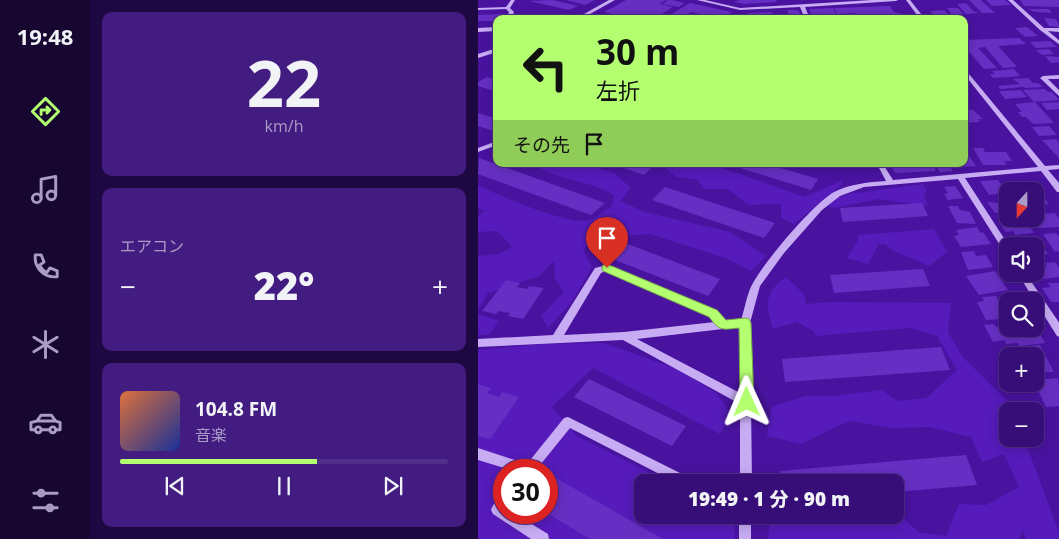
<!DOCTYPE html>
<html lang="ja">
<meta charset="utf-8">
<style>
:root{--surface:#370e78;--page:#421c80;--text:#f1f3f6;--muted:#aa9cc6;--line:#512e8a;--accent:#b3ff6f}
body{margin:0;font-family:"Open Sans","Noto Sans JP",sans-serif;background:var(--page);color:var(--text);height:100vh;display:flex;flex-direction:column;font-size:19px;white-space:nowrap}
*{box-sizing:border-box;margin:0}
p{font-size:16px;color:var(--muted)}
.icon{flex:none;width:28px;height:28px;fill:none;stroke:currentColor;stroke-width:2;stroke-linecap:round;stroke-linejoin:round}
.map{position:relative;flex:1;overflow:hidden}
.side{display:flex;flex-direction:column;gap:12px;padding:12px;background:#1e0842;width:388px}
.side>*{flex:none}
.top-card{position:absolute;left:15px;top:15px;width:475px;height:152px;border-radius:10px;box-shadow:0 2px 12px #0003,0 0 0 1px var(--line);background:#b3ff6f;color:#111;overflow:hidden}
.needle{width:32px;rotate:201deg}
.tools{position:absolute;left:521px;top:182px;display:grid;gap:10px}
.tools a{display:grid;place-items:center;width:45px;height:45px;border-radius:10px;background:var(--surface);box-shadow:0 2px 12px #0003,0 0 0 1px var(--line);font-size:25px}
.speed{position:absolute;left:15px;top:459px;display:flex;gap:10px;font-size:25px;font-weight:700;text-align:center}
.speed>*{display:grid;place-content:center;width:65px;height:65px;border-radius:50%;background:var(--surface);box-shadow:0 2px 12px #0003,0 0 0 1px var(--line);line-height:1}
.speed .limit{border:8px solid #d22;background:#fff;color:#111}
.pin{position:absolute;display:grid;place-items:center;width:42px;height:42px;color:#fff;margin:-51px -21px;border-radius:50% 50% 50% 0;rotate:-45deg;box-shadow:0 0 5px #0007}
.pin .icon{rotate:45deg}
.me{position:absolute;width:55px;margin:-28px;rotate:359deg;stroke-linejoin:round;filter:drop-shadow(0 0 4px #0008)}
.turn{display:flex;align-items:center;gap:18px;height:105px;padding:0 20px;font-size:22px}
.turn .icon{width:65px;height:65px;stroke-width:2.5}
.turn b{display:block;font-size:35px;line-height:42px}
.then{display:flex;align-items:center;height:48px;padding:0 20px;background:#0003;gap:10px;font-size:19px}
.big{font-size:38px;font-weight:800;line-height:1.1}
.side .card{flex:1;display:flex;flex-direction:column;justify-content:center;gap:8px;min-width:0;padding:0 18px;border-radius:10px;background:var(--page)}
.side .dial{align-items:center;gap:0}
.dial b{font-size:65px;line-height:1}
.song{display:flex;align-items:center;gap:15px}
.cover{width:60px;height:60px;border-radius:8px;background:linear-gradient(135deg,hsl(20 70% 55%),hsl(230 70% 35%))}
.played{height:5px;border-radius:2px;background:linear-gradient(90deg,var(--accent) 60%,var(--line) 60%)}
.keys{display:flex;justify-content:space-around;direction:ltr}
.heat{display:flex;justify-content:space-between;align-items:center;font-size:28px;direction:ltr}
.trip{position:absolute;left:156px;top:474px;width:270px;height:50px;border-radius:10px;background:var(--surface);box-shadow:0 2px 12px #0003,0 0 0 1px var(--line);font-weight:800;line-height:50px;text-align:center}
main{display:flex;flex:1;min-height:0}
.tabs{display:flex;flex-direction:column;width:90px;justify-content:space-around;align-items:center;background:#160630;color:var(--muted)}
.tabs .icon{width:35px;height:35px}
.tabs .on{color:var(--accent)}
.tabs b{font-size:22px;color:var(--text)}
.map>svg:first-child{display:block}
.green{fill:#561bba;fill-rule:evenodd}
.building{fill:#662fc3}
.lines{fill:none;stroke-linecap:round;stroke-linejoin:round}
.minor{fill:#c7acf4;fill-rule:evenodd}
.route{fill:#b3ff6f;stroke:#74a648}
</style>
<main>
<nav class="tabs">
<b>19:48</b>
<svg class="icon on" aria-label="directions" viewBox="0 0 24 24"><path d="M12 3l9 9-9 9-9-9zM9 14v-3h6M13 9l2 2-2 2"/></svg>
<svg class="icon" aria-label="music" viewBox="0 0 24 24"><path d="M9 18V5l10-2v13"/><circle cx="6" cy="18" r="3"/><circle cx="16" cy="16" r="3"/></svg>
<svg class="icon" aria-label="phone" viewBox="0 0 24 24"><path d="M5 4h4l2 5-3 2q2 4 5 5l2-3 5 2v4C11 20 4 13 5 4z"/></svg>
<svg class="icon" aria-label="climate" viewBox="0 0 24 24"><path d="M12 3v18M4 7l16 10M4 17L20 7"/></svg>
<svg class="icon" aria-label="car" viewBox="0 0 24 24"><path d="M5 17H2v-5l4-1 3-4h7l3 4 3 1v5h-3M9 17h6M6 11h13"/><circle cx="7" cy="17" r="2"/><circle cx="17" cy="17" r="2"/></svg>
<svg class="icon" aria-label="filters" viewBox="0 0 24 24"><path d="M4 7h16M4 17h16"/><circle cx="9" cy="7" r="2"/><circle cx="15" cy="17" r="2"/></svg>
</nav>
<section class="side">
<div class="card dial"><b>22</b><p>km/h</p></div>
<div class="card"><p>エアコン</p>
<div class="heat"><a>−</a><b class="big">22°</b><a>+</a></div>
</div>
<div class="card">
<div class="song"><i class="cover"></i><div><b>104.8 FM</b><p>音楽</p></div></div>
<div class="played"></div>
<div class="keys"><svg class="icon" aria-label="previous" viewBox="0 0 24 24"><path d="M18 5L8 12l10 7zM5 5v14"/></svg><svg class="icon" aria-label="pause" viewBox="0 0 24 24"><path d="M8 5v14M16 5v14"/></svg><svg class="icon" aria-label="next" viewBox="0 0 24 24"><path d="M6 5l10 7-10 7zM19 5v14"/></svg></div>
</div>
</section>
<div class="map">
<svg width="582" height="539" viewBox="0 0 582 539">
<rect width="100%" height="100%" fill="#4913a0"/>
<!-- green -->
<g class="green">
<path d="M50,164H106L136,173L153,188L142,201L167,212L252,232L288,256L273,271L247,258L172,234L145,236L120,232L105,250L114,267L93,303L70,328L63,316L86,292L77,279L76,261L61,276L10,293L0,310V256L20,254L34,247L19,231L0,232V216L7,211L0,208V185C20,195 91,226 110,220C118,218 127,210 134,206L136,195C116,183 94,181 72,173C64,170 58,165 50,164Z"/>
<polygon points="189,164 233,164 326,197 365,180 362,186 316,224 303,218 303,204 271,205 250,189 226,189 220,180 199,177 188,169"/>
<polygon points="445,184 449,190 446,196 450,206 400,199 357,208 350,206 355,199 371,194"/>
<polygon points="456,229 469,252 451,266 418,252 406,244 400,245 390,264 369,258 380,240 380,235"/>
<path d="M308,277L326,294L328,304L353,302L473,303L470,332L484,356L532,404L535,411H530V439H546L581,532V539H548L544,529L542,539H290L292,519H305L342,525L421,514L440,532L468,536L481,504L508,505L541,487L526,454L504,462L493,437L452,427L413,428L371,421L323,444L289,436L294,407L327,396H355L404,390L419,401L448,398L479,370L459,336L432,328L338,336L335,331L319,322L295,329C287,304 286,293 308,277Z"/>
<polygon points="0,314 21,321 11,335 0,335"/>
<path d="M126,343L199,369L238,393L254,415L242,434L115,368L74,407L99,436L190,482H165V515H253L257,517V539H0V350L65,344ZM26,470H69V512H26Z"/>
</g>
<!-- building -->
<g class="building">
<polygon points="75,0 100,6 91,10 51,1"/>
<polygon points="88,0 117,0 107,5"/>
<polygon points="148,0 188,0 181,4 195,7 176,19 155,19 126,12"/>
<polygon points="190,0 194,0 207,3 201,7 184,4"/>
<polygon points="261,0 298,0 299,2 266,4 256,2"/>
<polygon points="491,0 503,0 517,13 504,13"/>
<polygon points="508,0 527,0 533,5 514,6"/>
<polygon points="542,0 582,0 582,7 546,6"/>
<polygon points="212,3 254,12 246,18 241,18 213,12 204,19 185,19"/>
<polygon points="488,3 495,11 500,13 488,14 479,4"/>
<polygon points="412,6 416,12 425,14 428,18 409,19 406,14 395,15 396,17 388,18 387,15 380,16 378,13 359,14 356,8"/>
<polygon points="355,8 358,14 357,16 334,16 331,9"/>
<polygon points="469,8 480,8 485,14 474,15"/>
<polygon points="549,9 571,9 574,13 558,12"/>
<polygon points="309,10 320,10 325,18 313,19"/>
<polygon points="466,10 471,15 457,16 452,11"/>
<polygon points="294,12 297,19 271,19 269,13"/>
<polygon points="25,14 19,21 0,21 0,15"/>
<polygon points="566,18 578,19 582,27 571,26"/>
<polygon points="549,27 560,36 547,37 537,28"/>
<polygon points="541,38 548,44 520,46 539,67 525,68 507,47 500,48 519,68 506,69 486,46 486,40"/>
<polygon points="572,41 579,47 558,48 552,42"/>
<polygon points="571,49 576,54 564,55 558,50"/>
<polygon points="567,56 582,57 582,62 573,63"/>
<polygon points="536,69 542,76 515,78 512,74 517,74 514,71"/>
<polygon points="9,77 19,80 19,92 0,86 0,82"/>
<polygon points="550,78 555,83 560,83 565,87 547,88 535,79"/>
<polygon points="542,84 545,87 522,89 520,86"/>
<polygon points="567,89 570,92 574,92 581,100 556,102 545,90"/>
<polygon points="543,90 549,97 527,99 521,91"/>
<polygon points="557,102 576,123 555,124 548,117 544,117 540,112 544,112 537,104"/>
<polygon points="582,102 582,109 569,110 563,103"/>
<polygon points="486,110 495,110 505,119 500,119 502,122 486,123"/>
<polygon points="0,113 19,119 19,132 0,126"/>
<polygon points="571,126 579,135 561,136 554,127"/>
<polygon points="578,139 582,143 582,159 564,140"/>
<polygon points="486,148 498,166 473,168 475,171 462,172 457,164 486,164"/>
<polygon points="495,148 505,148 507,152 528,152 534,161 526,161 529,165 505,165"/>
<polygon points="1,158 127,203 113,215 0,174"/>
<polygon points="134,164 177,164 166,175"/>
<polygon points="249,164 289,164 340,179 333,190"/>
<polygon points="413,164 451,164 455,165 458,171 421,173 416,172"/>
<polygon points="520,180 529,193 511,195 502,181"/>
<polygon points="554,181 561,191 532,191 527,183"/>
<polygon points="477,186 485,198 470,200 466,194 470,193 466,187"/>
<polygon points="187,187 297,223 286,238 174,200"/>
<polygon points="558,195 564,195 571,204 558,205"/>
<polygon points="522,200 530,200 530,212 517,213 509,202 524,203"/>
<polygon points="444,203 450,216 365,222 362,208"/>
<polygon points="470,206 480,206 482,210 492,212 498,224 479,223"/>
<polygon points="577,213 582,220 582,227 560,228 554,219 564,217 562,214"/>
<polygon points="533,221 535,225 550,224 556,233 537,235 535,231 528,232 521,222"/>
<polygon points="499,227 502,233 505,232 513,244 483,247 476,236 481,235 478,230"/>
<polygon points="577,233 582,237 582,251 577,252 565,234"/>
<polygon points="126,235 242,279 230,296 111,250"/>
<polygon points="560,239 570,254 558,255 558,246 536,246 534,243 541,242 540,240"/>
<polygon points="496,251 498,256 508,255 515,267 490,270 483,252"/>
<polygon points="577,262 582,269 582,277 565,279 563,277 557,277 554,274 558,274 558,263 560,263 563,267 569,267 567,263"/>
<polygon points="445,269 452,286 356,293 352,275"/>
<polygon points="517,271 530,290 501,295 488,276"/>
<polygon points="28,280 42,283 39,287 49,289 51,286 66,288 45,319 30,316 32,313 21,311 18,314 4,311"/>
<polygon points="570,283 582,283 582,302 573,302 564,288 573,287"/>
<polygon points="518,296 521,302 529,302 530,316 522,316 524,319 508,320 499,302 506,301 504,297"/>
<polygon points="516,324 518,327 530,326 530,329 551,329 555,335 562,334 567,343 541,346 540,343 528,344 527,340 515,342 506,325"/>
<polygon points="562,345 576,372 558,373 558,356 543,356 538,347"/>
<polygon points="463,347 472,370 307,382 304,359"/>
<polygon points="580,378 582,406 568,407 557,384 558,380"/>
<polygon points="111,379 208,426 194,446 96,397"/>
<polygon points="0,384 13,388 9,393 21,397 24,392 41,397 12,439 0,436"/>
<polygon points="488,455 499,485 418,492 418,482 304,482 302,471"/>
<polygon points="69,473 185,539 112,539 69,513"/>
</g>
<g class="lines">
<!-- minor -->
<g class="minor">
<polygon points="33,0 37,0 32,8 36,12 33,19 28,19 31,12 28,9 0,10 0,8 28,7"/>
<polygon points="131,0 137,0 103,19 97,19"/>
<polygon points="219,0 227,0 262,8 394,0 420,0 418,1 327,7 332,19 327,19 322,7 262,10"/>
<polygon points="428,0 432,0 447,19 442,19"/>
<polygon points="530,0 535,0 566,28 582,28 582,32 570,31 582,41 582,45 562,30"/>
<polygon points="19,27 19,31 0,32 0,28"/>
<polygon points="19,48 19,52 0,58 0,54"/>
<path d="M486,68L567,166L582,165V169L570,170L582,184V192H579L563,171L487,178L531,246H530V254L527,253L480,179L386,187L362,196L344,210L306,253L282,286L272,323L273,399L274,402L273,405L274,482H262V404L145,340L0,347V339L75,335L117,268L129,265L238,311L247,321L263,320C267,308 269,293 275,283C287,261 335,204 356,192C372,184 391,182 408,181L399,164H405L415,180L560,167L486,74ZM128,271L232,317L237,322L146,332L86,335L123,273ZM262,327V393L159,339Z"/>
<polygon points="582,75 582,79 570,79 582,91 582,97 562,78 565,76"/>
<polygon points="19,141 19,145 0,152 0,148"/>
<polygon points="540,274 548,274 582,324 582,337 579,336"/>
<polygon points="90,417 212,478 214,482 197,482 92,428 58,470 33,470 0,460 0,448 49,464 86,418"/>
<path d="M26,495V512H34L70,534L71,539H53L15,514L13,510C15,504 20,498 26,495Z"/>
<rect x="261" y="515" width="12" height="24"/>
</g>
</g>
<!-- route -->
<path class="route" d="M129,264L239,310L248,320L267,318L271,319L273,323L276,402L274,407L269,409L264,407L262,402L261,328C243,330 242,331 231,317L125,271L124,268L125,265Z"/>
</svg>
<div class="tools">
<a><svg class="needle" viewBox="-14 -14 28 28"><path d="M0-13l5 13h-10z" fill="#e53935"/><path d="M0 13l5-13h-10z" fill="#aa9cc6"/></svg></a>
<a><svg class="icon" aria-label="sound" viewBox="0 0 24 24"><path d="M4 9h4l5-4v14l-5-4H4zM17 9q2 3 0 6"/></svg></a>
<a><svg class="icon" aria-label="search" viewBox="0 0 24 24"><circle cx="10" cy="10" r="6"/><path d="M15 15l6 6"/></svg></a>
<a>+</a>
<a>−</a>
</div>
<div class="speed"><div class="limit">30</div></div>
<div class="pin" style="left:129px;top:268px;background:#d93025"><svg class="icon" aria-label="arrive" viewBox="0 0 24 24"><path d="M6 21V4h12l-3 4 3 4H6"/></svg></div>
<svg class="me" style="left:269px;top:402px" viewBox="-20 -20 40 40"><path d="M0-17L14 15 0 8-14 15z" fill="#b3ff6f" stroke="#fff" stroke-width="4"/></svg>
<div class="trip">19:49 · 1 分 · 90 m</div>
<div class="top-card">
<div class="turn"><svg class="icon" aria-label="left" viewBox="0 0 24 24"><path d="M17 20v-9H6M10 6l-5 5 5 5"/></svg><div><b>30 m</b>左折</div></div>
<div class="then">その先<svg class="icon" aria-label="arrive" viewBox="0 0 24 24"><path d="M6 21V4h12l-3 4 3 4H6"/></svg></div>
</div>
</div>
</main>
